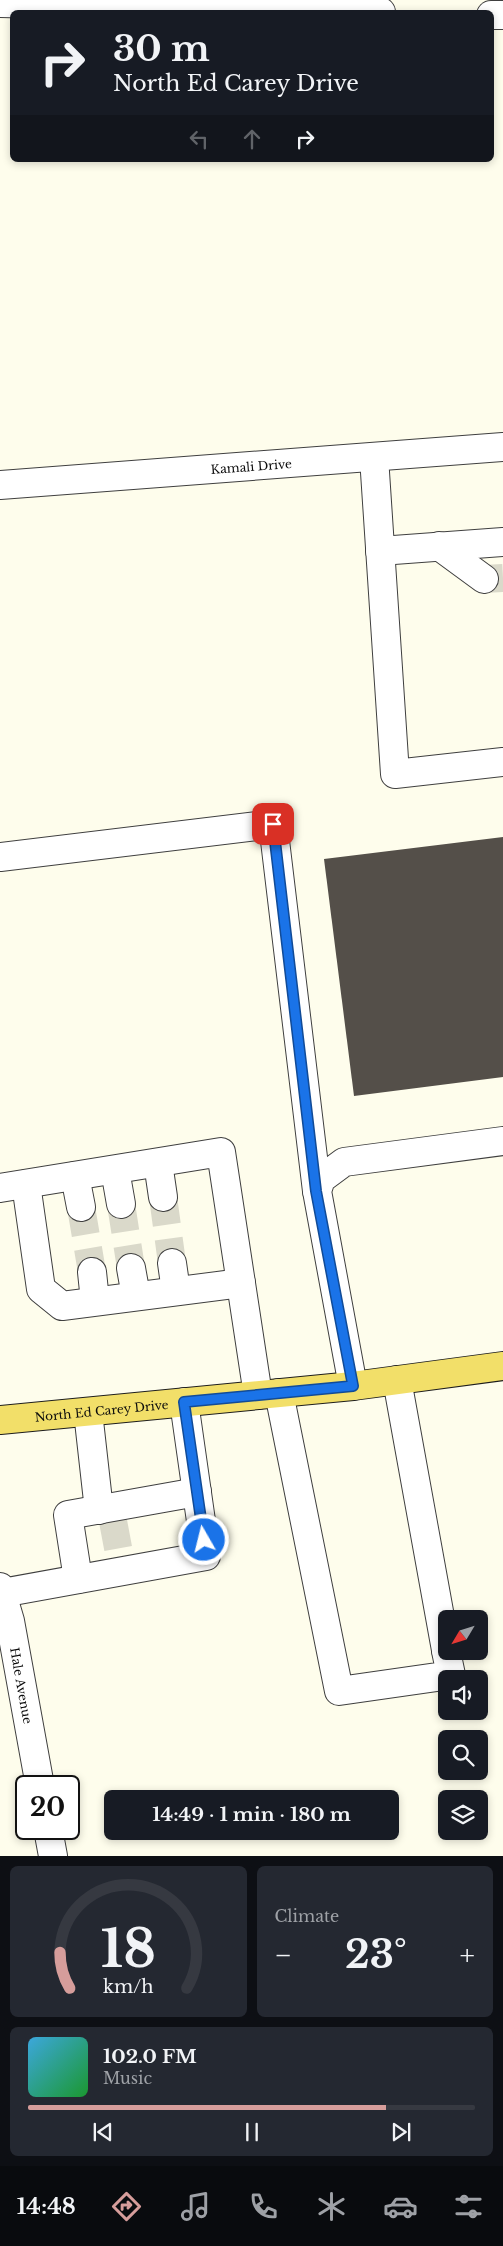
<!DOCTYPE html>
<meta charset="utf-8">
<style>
:root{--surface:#171b24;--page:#242831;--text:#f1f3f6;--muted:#9ea1a6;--line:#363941;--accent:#d69d9b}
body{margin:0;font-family:"Libre Baskerville",serif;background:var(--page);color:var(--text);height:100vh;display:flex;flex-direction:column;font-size:19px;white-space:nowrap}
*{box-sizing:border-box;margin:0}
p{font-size:16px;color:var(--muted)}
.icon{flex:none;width:28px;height:28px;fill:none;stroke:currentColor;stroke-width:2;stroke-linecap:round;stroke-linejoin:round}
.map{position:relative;height:1856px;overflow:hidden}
.side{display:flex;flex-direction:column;gap:10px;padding:10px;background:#0d0f14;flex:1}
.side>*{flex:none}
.top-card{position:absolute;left:10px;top:10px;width:484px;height:152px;border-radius:8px;box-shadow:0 2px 8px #0003;background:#171b24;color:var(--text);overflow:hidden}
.needle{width:32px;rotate:232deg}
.fabs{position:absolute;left:438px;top:1610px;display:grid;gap:10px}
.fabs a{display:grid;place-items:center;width:50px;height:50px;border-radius:8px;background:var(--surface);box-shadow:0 2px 8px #0003;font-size:25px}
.speed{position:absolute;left:15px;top:1775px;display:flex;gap:10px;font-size:25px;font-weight:700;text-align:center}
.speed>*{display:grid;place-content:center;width:65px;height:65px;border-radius:50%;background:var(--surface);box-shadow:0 2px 8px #0003;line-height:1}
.speed .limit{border:2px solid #111;border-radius:8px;background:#fff;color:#111}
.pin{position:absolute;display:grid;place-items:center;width:42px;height:42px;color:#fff;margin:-21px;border-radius:10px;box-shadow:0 2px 8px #0006}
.me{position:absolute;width:55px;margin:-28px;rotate:352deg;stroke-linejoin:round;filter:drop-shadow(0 0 4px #0008)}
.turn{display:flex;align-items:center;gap:18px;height:105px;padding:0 20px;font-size:22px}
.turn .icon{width:65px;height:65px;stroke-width:2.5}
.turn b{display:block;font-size:35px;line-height:42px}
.lanes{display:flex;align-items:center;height:48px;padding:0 20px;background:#0003;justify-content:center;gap:25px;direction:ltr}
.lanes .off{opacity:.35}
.big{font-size:38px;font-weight:700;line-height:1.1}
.side .widget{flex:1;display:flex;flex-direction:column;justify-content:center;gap:8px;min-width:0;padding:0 18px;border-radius:8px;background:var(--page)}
.side .dial{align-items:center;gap:0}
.dial svg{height:130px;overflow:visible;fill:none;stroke:var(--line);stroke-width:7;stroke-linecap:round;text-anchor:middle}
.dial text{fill:var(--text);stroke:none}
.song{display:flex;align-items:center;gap:15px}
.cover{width:60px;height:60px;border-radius:8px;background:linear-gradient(135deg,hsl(200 70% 55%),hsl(130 70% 35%))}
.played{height:5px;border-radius:2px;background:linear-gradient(90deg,var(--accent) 80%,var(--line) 80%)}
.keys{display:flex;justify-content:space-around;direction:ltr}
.heat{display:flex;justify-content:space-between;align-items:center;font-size:28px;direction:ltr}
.side .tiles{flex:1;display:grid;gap:10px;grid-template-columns:1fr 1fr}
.widget:last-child{grid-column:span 2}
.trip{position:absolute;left:104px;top:1790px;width:295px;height:50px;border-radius:8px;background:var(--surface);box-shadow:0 2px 8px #0003;font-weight:700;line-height:50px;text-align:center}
.tab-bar{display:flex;height:80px;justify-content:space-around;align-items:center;background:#090b0e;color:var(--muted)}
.tab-bar .icon{width:35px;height:35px}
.tab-bar .on{color:var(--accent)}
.tab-bar b{font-size:22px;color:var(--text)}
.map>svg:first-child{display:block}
.building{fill:#544f49}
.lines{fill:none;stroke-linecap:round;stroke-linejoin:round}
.minor-tunnel{stroke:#dad9ca;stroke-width:28;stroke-dasharray:28 14;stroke-linecap:butt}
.minor-casing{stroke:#3f3f3f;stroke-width:30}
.major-casing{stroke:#1d1d1d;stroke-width:30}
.minor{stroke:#fff;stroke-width:28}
.major{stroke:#f2df69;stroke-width:28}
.route-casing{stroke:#114b97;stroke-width:12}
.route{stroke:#1a73e8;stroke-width:9}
.labels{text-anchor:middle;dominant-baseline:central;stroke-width:5;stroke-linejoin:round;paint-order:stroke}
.street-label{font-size:12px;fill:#0c0c0c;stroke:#fff}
</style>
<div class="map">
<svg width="503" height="1856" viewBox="0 0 503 1856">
<rect width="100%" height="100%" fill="#fefdec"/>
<!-- building -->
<polygon class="building" points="503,837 503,1077 354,1096 324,859"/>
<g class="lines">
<!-- minor-tunnel -->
<g class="minor-tunnel">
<polyline points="484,579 503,578"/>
<polyline points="163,1197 172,1263"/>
<polyline points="121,1204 131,1268"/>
<polyline points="81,1207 92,1272"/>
<polyline points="113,1521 119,1553"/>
</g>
<!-- minor casing -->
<g class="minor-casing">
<g id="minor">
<polyline points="0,3 381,12"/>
<polyline points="491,15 503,15"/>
<polyline points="374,457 395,774 503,762"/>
<path id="s1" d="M0,485L503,447"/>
<polyline points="439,546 484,579"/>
<polyline points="380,551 503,542"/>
<polyline points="0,857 273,824 317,1191"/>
<polyline points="158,1163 163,1197"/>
<polyline points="115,1170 121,1204"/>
<polyline points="75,1176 81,1207"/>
<polyline points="26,1184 41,1289 62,1306 241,1283"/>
<polyline points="0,1188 221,1152 258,1395"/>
<polyline points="172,1263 176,1291"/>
<polyline points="131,1268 136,1296"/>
<polyline points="92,1272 95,1301"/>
<polyline points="397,1380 446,1650"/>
<polyline points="353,1386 317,1191 321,1179 344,1162 503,1141"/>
<polyline points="279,1393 339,1691 451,1675 446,1651"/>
<polyline points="88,1412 99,1510"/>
<polyline points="78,1579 68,1515 197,1492"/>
<path id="s2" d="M0,1587L10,1621L40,1786"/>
<polyline points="2,1593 206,1556 184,1402"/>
<polyline points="48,1829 53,1856"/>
</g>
</g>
<!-- major casing -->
<g class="major-casing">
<g id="major">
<path id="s3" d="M0,1420L353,1386L503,1366"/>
</g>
</g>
<!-- minor -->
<use href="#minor" class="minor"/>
<!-- major -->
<use href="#major" class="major"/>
</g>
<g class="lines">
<!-- route casing -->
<g class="route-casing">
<polyline id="route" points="204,1540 184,1402 353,1386 316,1191 273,824"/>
</g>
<!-- route -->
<use href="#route" class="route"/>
</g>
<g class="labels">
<!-- street labels -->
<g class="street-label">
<text stroke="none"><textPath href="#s1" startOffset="252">Kamali Drive</textPath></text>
<text stroke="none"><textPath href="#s3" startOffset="102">North Ed Carey Drive</textPath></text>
<text stroke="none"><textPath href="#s2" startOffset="101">Hale Avenue</textPath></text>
</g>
</g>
</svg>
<div class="fabs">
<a><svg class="needle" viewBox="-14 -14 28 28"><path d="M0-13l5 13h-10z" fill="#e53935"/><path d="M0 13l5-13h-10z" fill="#9ea1a6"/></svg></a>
<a><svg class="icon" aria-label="sound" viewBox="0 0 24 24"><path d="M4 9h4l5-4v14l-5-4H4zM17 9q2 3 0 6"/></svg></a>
<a><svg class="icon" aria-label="search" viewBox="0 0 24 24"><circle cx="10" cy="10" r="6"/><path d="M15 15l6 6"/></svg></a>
<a><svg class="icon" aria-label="layers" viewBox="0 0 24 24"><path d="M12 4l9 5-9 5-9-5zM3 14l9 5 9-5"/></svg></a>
</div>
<div class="speed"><div class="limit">20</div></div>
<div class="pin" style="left:273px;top:824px;background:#d93025"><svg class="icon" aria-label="arrive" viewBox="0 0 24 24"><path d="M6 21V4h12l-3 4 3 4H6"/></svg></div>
<svg class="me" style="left:204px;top:1540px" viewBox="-20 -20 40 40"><circle r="17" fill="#1a73e8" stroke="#fff" stroke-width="3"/><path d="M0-11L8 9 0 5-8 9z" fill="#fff"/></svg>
<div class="trip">14:49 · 1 min · 180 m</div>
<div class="top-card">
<div class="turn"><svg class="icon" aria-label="right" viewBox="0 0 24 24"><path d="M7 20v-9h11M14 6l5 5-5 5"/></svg><div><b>30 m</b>North Ed Carey Drive</div></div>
<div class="lanes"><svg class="icon off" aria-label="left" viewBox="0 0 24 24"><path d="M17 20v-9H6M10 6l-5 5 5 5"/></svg><svg class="icon off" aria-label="ahead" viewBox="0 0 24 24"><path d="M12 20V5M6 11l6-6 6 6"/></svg><svg class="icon" aria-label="right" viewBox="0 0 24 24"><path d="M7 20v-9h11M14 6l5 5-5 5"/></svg></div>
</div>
</div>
<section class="side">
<div class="tiles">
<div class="widget dial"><svg viewBox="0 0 100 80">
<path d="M14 69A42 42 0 1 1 86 69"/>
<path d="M14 69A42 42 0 0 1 8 47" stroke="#d69d9b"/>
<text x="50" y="56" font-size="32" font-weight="700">18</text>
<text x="50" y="72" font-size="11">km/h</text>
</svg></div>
<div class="widget"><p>Climate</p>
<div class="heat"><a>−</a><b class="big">23°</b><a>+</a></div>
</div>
<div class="widget">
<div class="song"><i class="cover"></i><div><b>102.0 FM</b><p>Music</p></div></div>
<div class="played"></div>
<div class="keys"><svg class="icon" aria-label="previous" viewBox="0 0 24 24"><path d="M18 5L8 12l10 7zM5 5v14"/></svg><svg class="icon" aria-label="pause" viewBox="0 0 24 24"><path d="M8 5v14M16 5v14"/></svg><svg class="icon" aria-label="next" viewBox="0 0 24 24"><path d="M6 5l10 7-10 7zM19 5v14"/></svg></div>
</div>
</div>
</section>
<nav class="tab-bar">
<b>14:48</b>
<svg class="icon on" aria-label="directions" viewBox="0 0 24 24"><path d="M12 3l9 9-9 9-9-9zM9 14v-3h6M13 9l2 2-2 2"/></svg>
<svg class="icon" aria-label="music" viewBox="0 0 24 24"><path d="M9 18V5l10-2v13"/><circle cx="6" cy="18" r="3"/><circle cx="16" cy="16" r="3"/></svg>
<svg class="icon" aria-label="phone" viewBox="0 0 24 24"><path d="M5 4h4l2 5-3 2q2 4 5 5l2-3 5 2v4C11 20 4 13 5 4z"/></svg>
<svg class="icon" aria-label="climate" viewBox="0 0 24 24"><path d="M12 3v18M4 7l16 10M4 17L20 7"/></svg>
<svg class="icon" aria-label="car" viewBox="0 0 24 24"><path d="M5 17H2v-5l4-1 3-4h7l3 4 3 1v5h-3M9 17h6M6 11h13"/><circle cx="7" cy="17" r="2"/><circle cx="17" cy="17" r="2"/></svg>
<svg class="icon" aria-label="filters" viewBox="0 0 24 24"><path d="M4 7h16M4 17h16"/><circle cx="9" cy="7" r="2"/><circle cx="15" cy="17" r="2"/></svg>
</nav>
